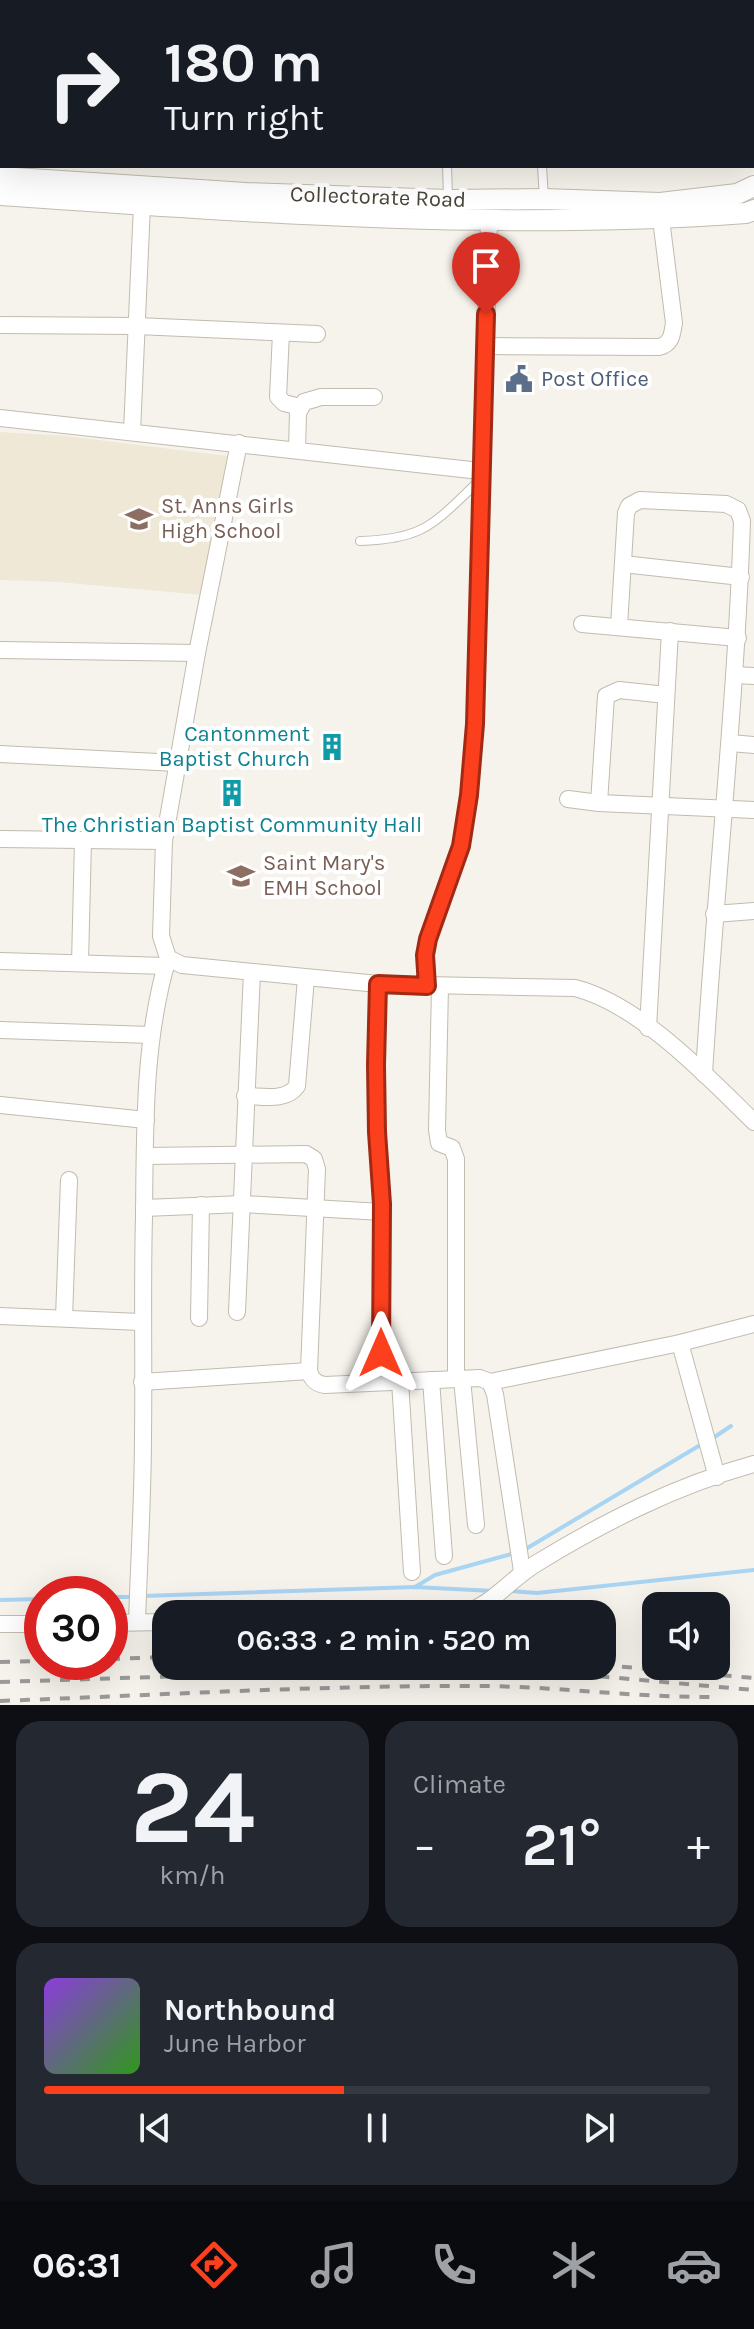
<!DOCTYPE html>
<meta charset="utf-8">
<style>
:root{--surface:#171b24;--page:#242831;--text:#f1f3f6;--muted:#9ea1a6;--line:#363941;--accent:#fc3f1d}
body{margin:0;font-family:Karla,sans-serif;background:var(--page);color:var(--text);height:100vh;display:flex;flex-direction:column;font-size:30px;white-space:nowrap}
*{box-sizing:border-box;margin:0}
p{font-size:26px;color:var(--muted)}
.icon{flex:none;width:44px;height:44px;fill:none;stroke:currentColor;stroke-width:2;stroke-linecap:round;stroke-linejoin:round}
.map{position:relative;height:1705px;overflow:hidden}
.drawer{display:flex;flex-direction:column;gap:16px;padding:16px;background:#0d0f14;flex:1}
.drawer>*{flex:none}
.top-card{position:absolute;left:0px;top:0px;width:754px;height:168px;box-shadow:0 8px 32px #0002;background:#171b24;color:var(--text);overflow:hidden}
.fabs{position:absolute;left:642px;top:1592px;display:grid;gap:16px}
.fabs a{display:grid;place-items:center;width:88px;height:88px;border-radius:16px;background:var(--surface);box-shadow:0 8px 32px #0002;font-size:40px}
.speed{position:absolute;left:24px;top:1576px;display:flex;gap:16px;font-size:40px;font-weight:700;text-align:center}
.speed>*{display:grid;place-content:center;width:104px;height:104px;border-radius:50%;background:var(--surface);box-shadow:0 8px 32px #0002;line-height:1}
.speed .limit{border:12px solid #d22;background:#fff;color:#111}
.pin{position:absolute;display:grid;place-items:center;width:68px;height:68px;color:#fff;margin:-82px -34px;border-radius:50% 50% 50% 0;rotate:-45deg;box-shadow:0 0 8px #0007}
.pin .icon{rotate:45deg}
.me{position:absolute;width:88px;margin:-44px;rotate:0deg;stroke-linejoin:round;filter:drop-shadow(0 0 6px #0008)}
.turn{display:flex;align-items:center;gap:28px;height:168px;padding:0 32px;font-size:36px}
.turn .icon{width:104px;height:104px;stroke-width:2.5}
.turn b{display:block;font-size:56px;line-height:68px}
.big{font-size:60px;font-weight:600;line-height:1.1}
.drawer .tile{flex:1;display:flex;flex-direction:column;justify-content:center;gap:12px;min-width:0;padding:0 28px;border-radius:24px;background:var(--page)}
.drawer .dial{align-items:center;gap:0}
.dial b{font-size:104px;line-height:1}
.song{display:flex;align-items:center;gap:24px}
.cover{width:96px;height:96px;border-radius:12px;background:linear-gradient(135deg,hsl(270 70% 55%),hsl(110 70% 35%))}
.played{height:8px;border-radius:4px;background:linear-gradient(90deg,var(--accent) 45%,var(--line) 45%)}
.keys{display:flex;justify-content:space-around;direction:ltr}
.heat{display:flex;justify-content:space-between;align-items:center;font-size:44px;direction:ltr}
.drawer .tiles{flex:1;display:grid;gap:16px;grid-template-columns:1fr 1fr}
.tile:last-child{grid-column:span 2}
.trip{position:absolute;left:152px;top:1600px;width:464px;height:80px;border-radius:24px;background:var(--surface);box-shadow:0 8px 32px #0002;font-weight:600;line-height:80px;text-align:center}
.dock{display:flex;height:128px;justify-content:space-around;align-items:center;background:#090b0e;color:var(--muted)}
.dock .icon{width:56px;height:56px}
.dock .on{color:var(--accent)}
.dock b{font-size:36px;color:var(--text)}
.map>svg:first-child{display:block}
.education{fill:#efe8d6}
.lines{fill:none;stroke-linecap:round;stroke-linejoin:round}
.stream{stroke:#a9d4f2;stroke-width:4}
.service-casing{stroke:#c2bbae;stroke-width:10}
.minor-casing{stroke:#c2bbae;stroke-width:18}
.tertiary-casing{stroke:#c2bbae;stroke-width:22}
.service{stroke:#fff;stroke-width:8}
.minor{stroke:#fff;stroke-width:16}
.tertiary{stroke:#fff;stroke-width:20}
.rail{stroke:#9a9a9a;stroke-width:4;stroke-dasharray:10 10;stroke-linecap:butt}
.route-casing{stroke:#a42913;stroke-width:20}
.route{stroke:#fc3f1d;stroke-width:14}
.labels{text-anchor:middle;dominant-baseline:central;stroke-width:8;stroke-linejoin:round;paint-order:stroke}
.street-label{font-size:22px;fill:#4b4439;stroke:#fff}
.service-label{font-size:22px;fill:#4e5e75;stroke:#fff;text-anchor:start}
.education-label{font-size:22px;fill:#785e54;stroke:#fff;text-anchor:start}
.culture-label{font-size:22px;fill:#0d838f;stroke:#fff;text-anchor:end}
</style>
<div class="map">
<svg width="754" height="1705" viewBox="0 0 754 1705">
<rect width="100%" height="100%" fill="#f6f3ec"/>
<!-- education -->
<polygon class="education" points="0,432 66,436 227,456 203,595 58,582 0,580"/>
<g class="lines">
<!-- stream -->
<g class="stream">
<polyline points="713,1438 731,1426"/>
<polyline points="524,1550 702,1444"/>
<polyline points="415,1587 435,1575 515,1553"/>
<polyline points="510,1591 537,1593 754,1570"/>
<polyline points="142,1596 415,1587 493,1591"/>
<polyline points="110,1597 133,1597"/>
<polyline points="0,1600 42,1599"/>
</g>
<!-- service casing -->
<g class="service-casing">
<g id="service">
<polyline points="442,0 442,2"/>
<polyline points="530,0 530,2"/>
<polyline points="712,2 712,0"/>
<polyline points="752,75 754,75"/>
<polyline points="447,166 448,197"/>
<polyline points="542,166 544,200"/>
<path d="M360,541C426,539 434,523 480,480"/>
</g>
</g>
<!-- minor casing -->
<g class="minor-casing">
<g id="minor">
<polyline points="317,2 317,0"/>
<polyline points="0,325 137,326 317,334"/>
<polyline points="281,333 278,397 284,403 300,407"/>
<path d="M485,346L659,347C672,344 672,334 674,323L661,219"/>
<polyline points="0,418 480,471"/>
<polyline points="132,432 142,205"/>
<path d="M239,443L197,653L164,841L161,936L168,958L182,965L378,984L575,988C639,1004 707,1076 754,1122"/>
<polyline points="297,450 298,413 304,402 321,397 374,397"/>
<polyline points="623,564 741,577"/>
<polyline points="582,624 738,638"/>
<path d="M619,626L626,513L629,506L640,500L726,504L738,510L742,521C736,706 715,890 704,1074"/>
<polyline points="0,650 197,653"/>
<polyline points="735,675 754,676"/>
<polyline points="730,743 754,745"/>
<polyline points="0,754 177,763"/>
<polyline points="568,799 599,803 754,810"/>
<polyline points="599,803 606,696 619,690 666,695"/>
<polyline points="0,839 164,841"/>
<polyline points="714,914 754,911"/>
<polyline points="0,961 166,966"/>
<polyline points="80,963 83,840"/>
<polyline points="378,984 376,1065 377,1132 382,1204 381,1381"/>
<polyline points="427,986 425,955 428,939 461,846 469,795 475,724 489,221"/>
<polyline points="440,986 437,1130 439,1143 452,1148 456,1159 456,1379"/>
<polyline points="648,1028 670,631"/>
<polyline points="0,1030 151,1035"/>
<path d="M245,1096C262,1096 286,1102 297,1086L306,978"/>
<polyline points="0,1105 146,1120"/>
<path d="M145,1156L306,1154L314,1159L317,1169L309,1371C312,1380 316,1384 325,1385L480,1378L490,1382L495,1394L522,1571"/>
<polyline points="144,1208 243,1204 382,1212"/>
<polyline points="237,1312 252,972"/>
<polyline points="0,1316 141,1322"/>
<polyline points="64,1318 69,1180"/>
<polyline points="199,1318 201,1205"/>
<polyline points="680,1343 717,1477"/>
<polyline points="462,1379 476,1525"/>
<polyline points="431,1380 444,1556"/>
<polyline points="400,1381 412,1572"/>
<polyline points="142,1382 309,1371"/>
<polyline points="490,1382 680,1343 754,1324"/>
<path d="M461,1614C492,1606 510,1579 537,1563C606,1521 675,1486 754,1464"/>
<path d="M137,1622C139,1560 143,1497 143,1435C144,1362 142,1289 144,1217C145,1130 143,1042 168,958"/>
<polyline points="110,1623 166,1622"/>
<polyline points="0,1624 42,1624"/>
</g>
</g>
<!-- tertiary casing -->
<g class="tertiary-casing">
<g id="tertiary">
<polyline points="0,177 246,193 449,200 544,199 660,203 737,194 754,186"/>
<path d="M0,195C248,212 497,231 746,213L754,210"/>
</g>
</g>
<!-- service -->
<use href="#service" class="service"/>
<!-- minor -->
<use href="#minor" class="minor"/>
<!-- tertiary -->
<use href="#tertiary" class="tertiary"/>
<!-- rail -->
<g class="rail">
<polyline points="110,1659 166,1657"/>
<polyline points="0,1662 42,1661"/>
<polyline points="602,1665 754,1678"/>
<polyline points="0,1682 464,1667 505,1668 754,1690"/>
<path d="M0,1701C161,1695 323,1685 484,1686C562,1687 641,1698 719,1697"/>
</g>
</g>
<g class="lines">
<!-- route casing -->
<g class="route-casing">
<polyline id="route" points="381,1353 382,1204 377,1132 376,1065 378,984 427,986 425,955 428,939 461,846 469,795 475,724 486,314"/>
</g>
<!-- route -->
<use href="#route" class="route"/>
</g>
<!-- icons -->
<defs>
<g id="civic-bare" transform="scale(2.16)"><path d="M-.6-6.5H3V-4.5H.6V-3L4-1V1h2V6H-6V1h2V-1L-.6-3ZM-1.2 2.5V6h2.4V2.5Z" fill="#5c6f8a" stroke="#fff" stroke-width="2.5" paint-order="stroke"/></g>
<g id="school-bare" transform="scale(2.16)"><path d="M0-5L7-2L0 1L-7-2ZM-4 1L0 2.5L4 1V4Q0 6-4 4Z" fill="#8d6e63" stroke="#fff" stroke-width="2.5" paint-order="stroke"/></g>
<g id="building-bare" transform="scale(2.16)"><path d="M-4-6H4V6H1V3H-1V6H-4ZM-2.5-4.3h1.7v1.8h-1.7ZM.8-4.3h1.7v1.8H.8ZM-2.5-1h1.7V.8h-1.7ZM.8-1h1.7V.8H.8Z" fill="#0f9aa8" stroke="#fff" stroke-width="2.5" paint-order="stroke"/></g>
</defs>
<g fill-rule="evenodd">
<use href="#civic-bare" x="519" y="379"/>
<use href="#school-bare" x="139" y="519"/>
<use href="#building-bare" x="332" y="747"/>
<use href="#building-bare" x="232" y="793"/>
<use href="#school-bare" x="241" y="876"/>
</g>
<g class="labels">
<!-- street labels -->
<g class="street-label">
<text transform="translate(378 197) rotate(2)">Collectorate Road</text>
</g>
<!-- service labels -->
<g class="service-label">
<text x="541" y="379">Post Office</text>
</g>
<!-- education labels -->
<g class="education-label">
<text x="161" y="506">St. Anns Girls<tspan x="161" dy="25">High School</tspan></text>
<text x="263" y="863">Saint Mary's<tspan x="263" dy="25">EMH School</tspan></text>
</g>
<!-- culture labels -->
<g class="culture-label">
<text x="310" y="734">Cantonment<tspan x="310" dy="25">Baptist Church</tspan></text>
<text x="232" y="825" text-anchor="middle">The Christian Baptist Community Hall</text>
</g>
</g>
</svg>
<div class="fabs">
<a><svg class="icon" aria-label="sound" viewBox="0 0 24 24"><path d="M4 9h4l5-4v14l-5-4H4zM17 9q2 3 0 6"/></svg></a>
</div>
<div class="speed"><div class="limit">30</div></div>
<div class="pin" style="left:486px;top:314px;background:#d93025"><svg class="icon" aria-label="arrive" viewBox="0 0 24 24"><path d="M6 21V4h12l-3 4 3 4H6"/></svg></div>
<svg class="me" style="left:381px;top:1353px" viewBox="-20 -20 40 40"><path d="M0-17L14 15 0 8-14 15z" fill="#fc3f1d" stroke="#fff" stroke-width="4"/></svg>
<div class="trip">06:33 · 2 min · 520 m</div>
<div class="top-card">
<div class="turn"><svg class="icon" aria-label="right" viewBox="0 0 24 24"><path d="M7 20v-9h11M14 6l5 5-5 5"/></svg><div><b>180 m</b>Turn right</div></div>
</div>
</div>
<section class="drawer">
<div class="tiles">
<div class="tile dial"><b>24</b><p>km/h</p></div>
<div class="tile"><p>Climate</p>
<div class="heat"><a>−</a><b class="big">21°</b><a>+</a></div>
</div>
<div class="tile">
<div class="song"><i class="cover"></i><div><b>Northbound</b><p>June Harbor</p></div></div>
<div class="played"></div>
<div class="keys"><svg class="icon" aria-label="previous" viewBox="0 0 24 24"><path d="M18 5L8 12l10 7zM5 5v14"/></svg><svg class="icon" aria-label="pause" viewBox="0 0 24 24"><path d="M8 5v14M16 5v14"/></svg><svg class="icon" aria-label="next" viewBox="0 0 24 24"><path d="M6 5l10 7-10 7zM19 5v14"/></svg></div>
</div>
</div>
</section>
<nav class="dock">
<b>06:31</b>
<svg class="icon on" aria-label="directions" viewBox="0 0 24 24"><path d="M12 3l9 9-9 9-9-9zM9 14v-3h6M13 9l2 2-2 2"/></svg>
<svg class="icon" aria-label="music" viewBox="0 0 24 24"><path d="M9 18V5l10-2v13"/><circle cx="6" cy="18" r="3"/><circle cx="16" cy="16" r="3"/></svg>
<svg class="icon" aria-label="phone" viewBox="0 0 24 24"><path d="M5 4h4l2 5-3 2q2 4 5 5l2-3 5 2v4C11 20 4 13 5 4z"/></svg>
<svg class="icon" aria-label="climate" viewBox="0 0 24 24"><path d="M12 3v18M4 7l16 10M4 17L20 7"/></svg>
<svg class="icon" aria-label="car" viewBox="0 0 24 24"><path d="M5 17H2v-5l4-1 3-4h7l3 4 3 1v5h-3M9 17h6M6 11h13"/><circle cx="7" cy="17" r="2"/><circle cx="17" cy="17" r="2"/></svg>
</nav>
